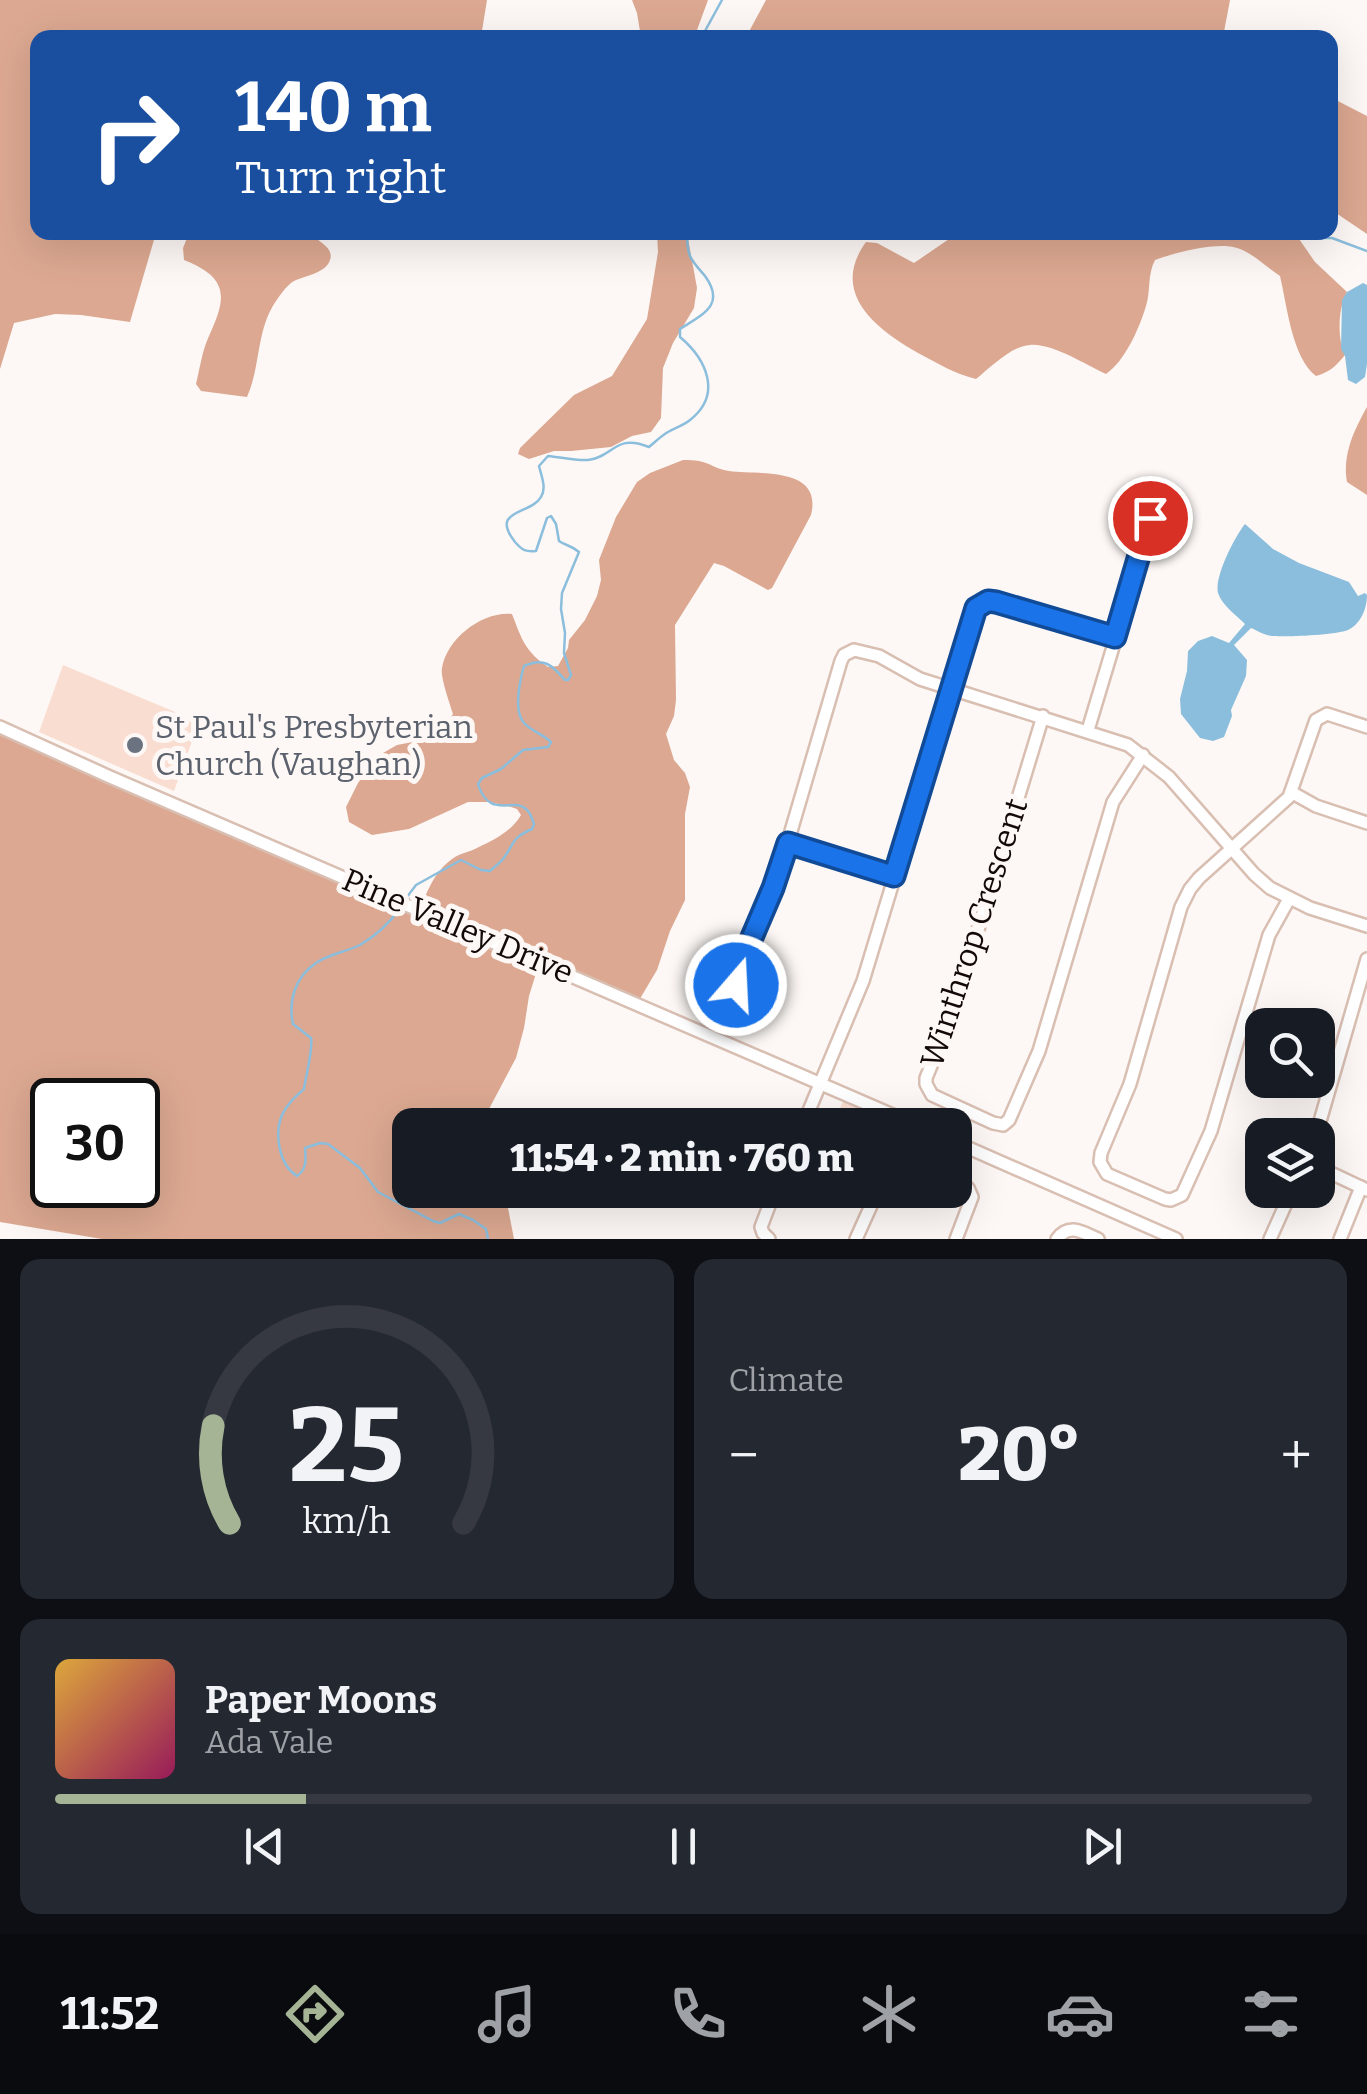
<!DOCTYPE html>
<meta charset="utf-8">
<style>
:root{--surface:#171b24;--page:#242831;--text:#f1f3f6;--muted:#9ea1a6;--line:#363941;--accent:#a4b494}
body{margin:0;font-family:Bitter,serif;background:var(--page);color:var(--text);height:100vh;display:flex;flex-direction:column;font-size:38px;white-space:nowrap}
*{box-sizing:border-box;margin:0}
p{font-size:32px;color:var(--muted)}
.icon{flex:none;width:55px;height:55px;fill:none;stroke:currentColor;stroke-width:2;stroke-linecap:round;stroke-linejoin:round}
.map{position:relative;height:1239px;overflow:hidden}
.details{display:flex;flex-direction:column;gap:20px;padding:20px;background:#0d0f14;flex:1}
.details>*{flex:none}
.top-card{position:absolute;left:30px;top:30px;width:1308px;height:210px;border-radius:20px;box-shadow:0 10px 40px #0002;background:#1a4fa0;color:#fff;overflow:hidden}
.tools{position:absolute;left:1245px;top:1008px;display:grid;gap:20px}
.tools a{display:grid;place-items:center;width:90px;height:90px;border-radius:20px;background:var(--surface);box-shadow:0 10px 40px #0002;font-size:50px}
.speed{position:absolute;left:30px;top:1078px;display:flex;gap:20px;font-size:50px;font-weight:700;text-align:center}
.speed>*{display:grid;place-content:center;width:130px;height:130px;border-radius:50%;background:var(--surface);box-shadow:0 10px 40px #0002;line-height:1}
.speed .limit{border:5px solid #111;border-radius:15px;background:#fff;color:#111}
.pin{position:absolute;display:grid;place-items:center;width:85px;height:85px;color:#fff;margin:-42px;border:5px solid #fff;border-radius:50%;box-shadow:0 2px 10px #0007}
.me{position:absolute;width:110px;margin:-55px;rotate:19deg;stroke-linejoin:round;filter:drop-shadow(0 0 8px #0008)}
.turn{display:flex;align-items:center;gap:35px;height:210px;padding:0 40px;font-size:45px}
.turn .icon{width:130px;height:130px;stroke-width:2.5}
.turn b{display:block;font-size:70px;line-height:85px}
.big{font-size:75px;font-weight:800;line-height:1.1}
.details .widget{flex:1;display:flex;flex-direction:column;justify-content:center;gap:15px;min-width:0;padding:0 35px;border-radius:20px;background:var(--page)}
.details .dial{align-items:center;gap:0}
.dial svg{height:260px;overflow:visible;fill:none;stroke:var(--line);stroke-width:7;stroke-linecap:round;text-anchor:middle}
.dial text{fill:var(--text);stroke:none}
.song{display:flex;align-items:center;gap:30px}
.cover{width:120px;height:120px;border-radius:15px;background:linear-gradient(135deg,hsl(40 70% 55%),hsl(330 70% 35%))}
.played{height:10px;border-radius:5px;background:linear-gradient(90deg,var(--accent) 20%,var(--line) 20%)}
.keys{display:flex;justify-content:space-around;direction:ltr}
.heat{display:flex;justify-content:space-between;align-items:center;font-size:55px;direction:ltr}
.details .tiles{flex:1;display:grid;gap:20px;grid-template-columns:1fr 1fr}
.widget:last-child{grid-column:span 2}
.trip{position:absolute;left:392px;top:1108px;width:580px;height:100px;border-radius:20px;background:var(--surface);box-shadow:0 10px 40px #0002;font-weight:800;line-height:100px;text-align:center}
.tabs{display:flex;height:160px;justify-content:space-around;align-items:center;background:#090b0e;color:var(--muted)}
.tabs .icon{width:70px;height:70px}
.tabs .on{color:var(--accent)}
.tabs b{font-size:45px;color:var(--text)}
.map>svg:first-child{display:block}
.green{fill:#faddd1}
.forest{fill:#dca891;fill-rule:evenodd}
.water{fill:#8bbedd}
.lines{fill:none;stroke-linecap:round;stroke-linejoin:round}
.stream{stroke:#8bbedd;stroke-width:2.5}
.minor-casing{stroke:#d9beb2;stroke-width:16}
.minor{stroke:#fff;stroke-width:11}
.route-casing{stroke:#114b97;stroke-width:25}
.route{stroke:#1a73e8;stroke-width:18}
.worship-dot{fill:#6b7280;stroke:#fdf8f5;stroke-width:4}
.labels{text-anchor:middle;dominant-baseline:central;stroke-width:10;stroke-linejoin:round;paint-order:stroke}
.worship-label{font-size:32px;fill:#5b616d;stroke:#fdf8f5;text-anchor:start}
.street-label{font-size:32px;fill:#130a07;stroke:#fdf8f5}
</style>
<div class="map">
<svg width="1367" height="1239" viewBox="0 0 1367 1239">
<rect width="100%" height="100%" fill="#fdf8f5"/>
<!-- green -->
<g class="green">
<polygon points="63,665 199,722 174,791 39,732"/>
<polygon points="843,1101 875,1114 870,1125 833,1125"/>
</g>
<!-- forest -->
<g class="forest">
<polygon points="0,0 487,0 481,37 38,38 38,232 156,233 130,322 81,315 55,314 14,323 0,369"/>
<polygon points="632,0 708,0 697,30 698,37 641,37 637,13"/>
<polygon points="766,0 1230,0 1223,37 746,37"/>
<polygon points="1330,97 1367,116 1367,234 1330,209"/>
<path d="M307,233C315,239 335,247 330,260C325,275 302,275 291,283C286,287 280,295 276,301C256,330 261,366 247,397L201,391L196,384C200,368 202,351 209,336C227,297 229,278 184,260L183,248L189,233Z"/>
<polygon points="657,233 687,233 697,288 694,308 673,343 663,368 661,418 651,432 632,436 611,447 571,451 554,451 529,459 518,454 520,448 574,395 612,376 647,319 658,252"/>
<path d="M954,233H1295L1315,262L1347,292C1338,308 1337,339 1345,355C1336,366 1330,372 1316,376C1292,358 1287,305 1280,276C1266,267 1250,250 1233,247C1213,243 1174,253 1155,260C1147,275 1151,291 1146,306C1139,329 1125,361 1106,374C1086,365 1052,343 1030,345C1011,346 990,368 976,379C955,374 937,363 918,353C876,329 829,293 866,242L877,243L914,263L952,237Z"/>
<path d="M1367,407V495L1347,482C1342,455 1354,430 1367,407Z"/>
<path d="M683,460C689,460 694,460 699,461C710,463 718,470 729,471C759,475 823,466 811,515L772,588L768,590L724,566L714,563L675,625L676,700L674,716L666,734L674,760L685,773L690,787L685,814V900L670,931L657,970L638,1002L542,954L529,996L524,1028L516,1058L489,1109L490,1125H410V1190H496L508,1208L514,1239H102L0,1222V735L417,917C426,895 433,871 455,857C461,853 470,852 477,848C494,840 512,831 521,815L517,809L508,806L489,802H468L409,829L372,835L349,822L346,807L358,783L376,757L397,745L438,737L453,714C450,704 440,677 442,668C447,638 483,611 512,614C522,640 525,651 548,667L558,666L568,648L569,640L585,620L597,596L601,580L599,560L616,517L637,482L650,473ZM52,1100H138V1185H52Z"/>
</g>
<!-- water -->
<g class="water">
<polygon points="1363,283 1367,285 1367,364 1365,377 1356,384 1348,380 1345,356 1341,349 1342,300 1347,292"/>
<path d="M1245,524L1273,549L1299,563L1349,582L1358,596L1365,593L1367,595C1367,608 1361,624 1348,630C1336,635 1289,637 1274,636C1265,636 1258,631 1251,628L1234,645L1247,660L1246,676L1231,710L1232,716L1224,737L1213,741L1200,738L1181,714L1180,699L1187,671L1188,651L1198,641L1212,636L1229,643L1245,624C1236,615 1222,605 1218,593C1214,577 1235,536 1245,524Z"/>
</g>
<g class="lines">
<!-- stream -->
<g class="stream">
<polyline points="704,38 705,31 722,0"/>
<polyline points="1130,232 1133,235 1144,232"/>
<polyline points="1285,232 1294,238 1332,238 1367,251"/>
<path d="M407,897L416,885L461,860L481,870L490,871C494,867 499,864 503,859C515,843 511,838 532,829L534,824C532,819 531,813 526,809C514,797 489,820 478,784L482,778L501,769L523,750L548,747L551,742C543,734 531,731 524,723C513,711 520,680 524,666C544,657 552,665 565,680H568L571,675L564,653L565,633L561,609L562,593L579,552C571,545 566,546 559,541L556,524L551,516L547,518L536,551C525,552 522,550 515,542C489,509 531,515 541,497C547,488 541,475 539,466L548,456C560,457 576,461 588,460C614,457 615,433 649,447C655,442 661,436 668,432C675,428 684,425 690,420C723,394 706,359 680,337V329C703,314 726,305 705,276C700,270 693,263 690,256C687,249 687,240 687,232"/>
<path d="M400,908C389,924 377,935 360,945C346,952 329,954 316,963C295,977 288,1001 293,1024L311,1038C313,1051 306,1074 304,1089C295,1097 287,1104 282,1115C274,1134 279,1165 297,1176C307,1169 306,1159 305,1148L320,1143L328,1144L360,1168L378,1192L433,1221L440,1223L459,1214L473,1220L486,1229L488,1239"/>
</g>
<!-- minor casing -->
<g class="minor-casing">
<g id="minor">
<polyline points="1043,716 952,1015 926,1078 926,1084 932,1095 993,1123 1003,1125 1009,1120 1039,1051 1113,802 1143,755"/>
<polyline points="0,727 110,777 916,1125"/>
<polyline points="1088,730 1150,524 1149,511 1145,505"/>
<polyline points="1291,792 1316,806 1367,823"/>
<polyline points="788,843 894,876"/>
<polyline points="1289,899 1269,935 1211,1131 1182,1195 1171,1200 1165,1199 1107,1174 1100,1162 1101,1153 1130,1084 1181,907 1190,889 1199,878 1289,797 1316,720 1327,714 1367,727"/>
<polyline points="738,1000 737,975 779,872 841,661 844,655 854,650 879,656 920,679 1128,745 1169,777 1254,874 1270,888 1310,908 1367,926"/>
<polyline points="803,1125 863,981 976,608 988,601 995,602 1115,637"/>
<polyline points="1316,1135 1367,959"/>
<polyline points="955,1142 1176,1239"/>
<polyline points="1318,1167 1367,1190"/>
<polyline points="955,1181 968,1188 972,1197 956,1239"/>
<polyline points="769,1239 763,1233 761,1227 775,1190"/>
<polyline points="856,1239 878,1190"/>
<path d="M1057,1239C1069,1223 1082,1232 1098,1239"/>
<polyline points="1270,1239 1292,1190"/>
<polyline points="1340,1239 1361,1187"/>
</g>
</g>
<!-- minor -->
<use href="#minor" class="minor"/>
</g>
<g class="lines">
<!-- route casing -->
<g class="route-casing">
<polyline id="route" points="736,985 738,970 773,888 788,843 894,876 976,608 988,601 996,602 1115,637 1150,518"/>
</g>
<!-- route -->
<use href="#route" class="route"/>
</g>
<!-- markers -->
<circle class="worship-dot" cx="135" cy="745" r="10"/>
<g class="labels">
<!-- worship labels -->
<g class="worship-label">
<text x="155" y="727">St Paul's Presbyterian<tspan x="155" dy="37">Church (Vaughan)</tspan></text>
</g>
<!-- street labels -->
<g class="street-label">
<text transform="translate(458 926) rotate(23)">Pine Valley Drive</text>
<text transform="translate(974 933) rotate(-72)">Winthrop Crescent</text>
</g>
</g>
</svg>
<div class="tools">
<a><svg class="icon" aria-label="search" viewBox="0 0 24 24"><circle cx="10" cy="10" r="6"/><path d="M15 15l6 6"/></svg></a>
<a><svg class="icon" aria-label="layers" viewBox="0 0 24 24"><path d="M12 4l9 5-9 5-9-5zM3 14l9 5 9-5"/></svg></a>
</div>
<div class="speed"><div class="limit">30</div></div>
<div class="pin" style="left:1150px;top:518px;background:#d93025"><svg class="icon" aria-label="arrive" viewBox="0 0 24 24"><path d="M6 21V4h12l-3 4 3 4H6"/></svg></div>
<svg class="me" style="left:736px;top:985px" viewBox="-20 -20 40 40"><circle r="17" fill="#1a73e8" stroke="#fff" stroke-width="3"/><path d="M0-11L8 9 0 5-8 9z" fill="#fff"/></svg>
<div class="trip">11:54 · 2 min · 760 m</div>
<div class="top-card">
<div class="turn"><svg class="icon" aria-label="right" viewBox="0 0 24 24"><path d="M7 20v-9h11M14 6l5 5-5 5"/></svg><div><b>140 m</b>Turn right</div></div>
</div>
</div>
<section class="details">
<div class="tiles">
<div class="widget dial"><svg viewBox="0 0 100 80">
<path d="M14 69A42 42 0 1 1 86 69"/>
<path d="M14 69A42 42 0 0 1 9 39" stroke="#a4b494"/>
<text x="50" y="56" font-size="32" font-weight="700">25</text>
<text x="50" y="72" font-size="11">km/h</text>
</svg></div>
<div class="widget"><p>Climate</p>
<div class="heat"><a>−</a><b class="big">20°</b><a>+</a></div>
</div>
<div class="widget">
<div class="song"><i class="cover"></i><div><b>Paper Moons</b><p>Ada Vale</p></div></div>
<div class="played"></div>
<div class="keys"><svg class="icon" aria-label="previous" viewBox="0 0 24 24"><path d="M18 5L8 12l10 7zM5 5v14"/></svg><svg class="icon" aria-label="pause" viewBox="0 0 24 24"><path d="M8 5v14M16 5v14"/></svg><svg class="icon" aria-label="next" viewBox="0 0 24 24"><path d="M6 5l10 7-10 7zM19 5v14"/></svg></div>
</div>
</div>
</section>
<nav class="tabs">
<b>11:52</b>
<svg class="icon on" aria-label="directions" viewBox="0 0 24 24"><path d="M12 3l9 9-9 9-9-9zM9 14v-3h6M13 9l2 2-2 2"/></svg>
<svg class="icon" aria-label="music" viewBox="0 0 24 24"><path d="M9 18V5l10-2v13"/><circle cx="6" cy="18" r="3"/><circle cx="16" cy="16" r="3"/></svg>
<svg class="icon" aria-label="phone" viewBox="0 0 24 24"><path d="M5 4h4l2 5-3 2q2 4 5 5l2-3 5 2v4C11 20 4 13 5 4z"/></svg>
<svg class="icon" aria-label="climate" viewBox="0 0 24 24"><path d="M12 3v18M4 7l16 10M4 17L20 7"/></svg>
<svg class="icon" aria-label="car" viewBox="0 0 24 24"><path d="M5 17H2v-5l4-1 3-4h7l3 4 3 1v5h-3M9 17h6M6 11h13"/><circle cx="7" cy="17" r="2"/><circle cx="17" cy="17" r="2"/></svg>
<svg class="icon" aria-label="filters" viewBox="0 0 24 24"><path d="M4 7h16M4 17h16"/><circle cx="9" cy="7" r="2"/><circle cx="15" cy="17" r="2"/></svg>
</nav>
